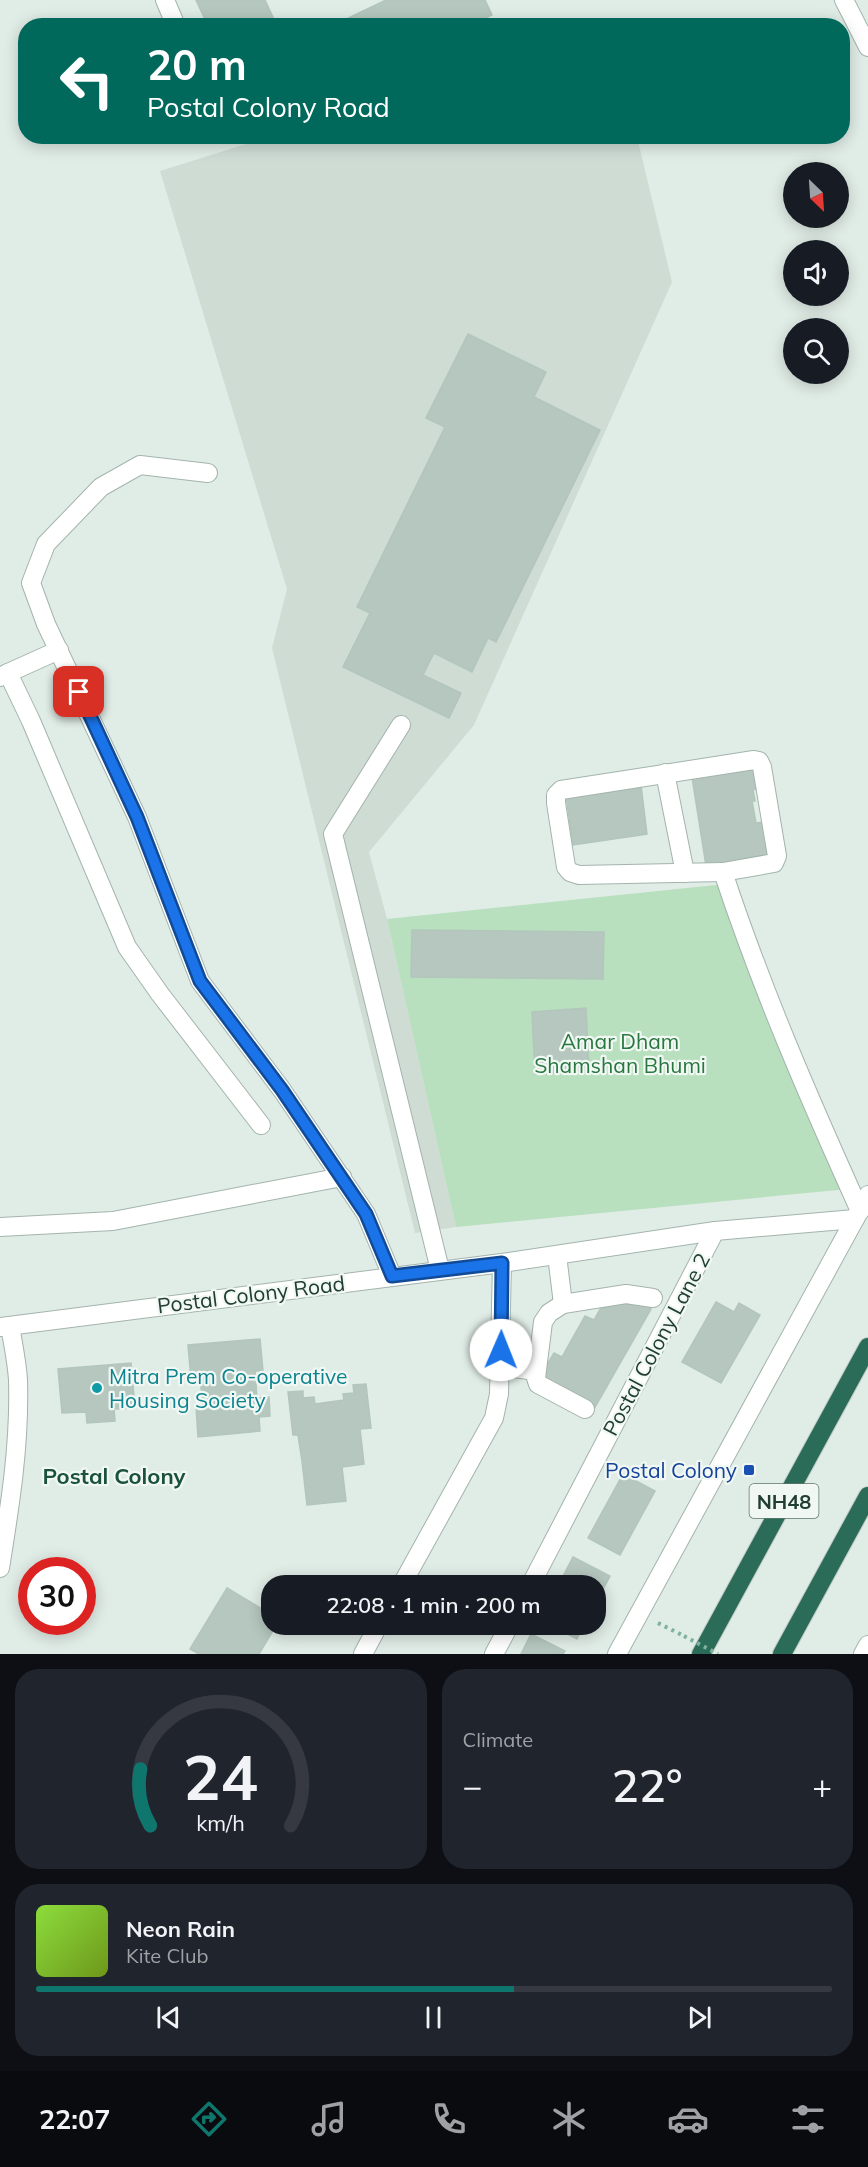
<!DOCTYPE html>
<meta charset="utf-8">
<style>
:root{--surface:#171b24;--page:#20242c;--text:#f1f3f6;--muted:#9ea1a6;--line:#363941;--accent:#0f766e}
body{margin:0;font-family:Mulish,sans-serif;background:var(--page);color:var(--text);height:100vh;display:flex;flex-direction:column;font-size:22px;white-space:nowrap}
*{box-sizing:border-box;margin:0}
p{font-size:20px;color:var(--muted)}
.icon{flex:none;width:33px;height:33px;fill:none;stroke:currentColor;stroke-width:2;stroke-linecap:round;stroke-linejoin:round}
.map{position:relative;height:1654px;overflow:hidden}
.details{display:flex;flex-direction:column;gap:15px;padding:15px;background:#0d0f14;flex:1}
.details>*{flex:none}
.guide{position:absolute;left:18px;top:18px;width:832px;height:126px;border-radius:24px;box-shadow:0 3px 15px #0003;background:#00695c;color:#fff;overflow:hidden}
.needle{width:39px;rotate:155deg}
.controls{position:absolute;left:783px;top:162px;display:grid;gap:12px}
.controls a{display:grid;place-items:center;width:66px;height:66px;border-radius:50%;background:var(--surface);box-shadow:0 3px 15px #0003;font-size:30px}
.speed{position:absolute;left:18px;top:1557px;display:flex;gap:12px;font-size:30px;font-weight:700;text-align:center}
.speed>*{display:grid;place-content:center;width:78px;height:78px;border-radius:50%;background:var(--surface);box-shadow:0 3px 15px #0003;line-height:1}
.speed .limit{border:9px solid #d22;background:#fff;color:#111}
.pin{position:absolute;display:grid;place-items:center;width:51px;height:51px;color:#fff;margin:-26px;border-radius:12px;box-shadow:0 3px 9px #0006}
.me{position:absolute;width:66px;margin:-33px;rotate:1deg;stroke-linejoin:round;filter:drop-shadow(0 0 4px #0008)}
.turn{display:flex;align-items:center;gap:21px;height:126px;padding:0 30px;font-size:27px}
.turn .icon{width:78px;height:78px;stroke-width:2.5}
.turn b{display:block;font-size:42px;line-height:51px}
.big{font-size:45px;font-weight:600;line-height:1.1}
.details .card{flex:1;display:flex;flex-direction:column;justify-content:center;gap:9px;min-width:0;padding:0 21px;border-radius:24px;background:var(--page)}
.details .dial{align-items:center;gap:0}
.dial svg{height:156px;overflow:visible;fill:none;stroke:var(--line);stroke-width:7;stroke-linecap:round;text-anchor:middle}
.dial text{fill:var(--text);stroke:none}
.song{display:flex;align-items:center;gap:18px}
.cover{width:72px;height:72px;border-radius:9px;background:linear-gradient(135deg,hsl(90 70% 55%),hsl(80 70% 35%))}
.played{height:6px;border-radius:3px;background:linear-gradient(90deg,var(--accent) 60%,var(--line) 60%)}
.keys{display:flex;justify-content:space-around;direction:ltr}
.heat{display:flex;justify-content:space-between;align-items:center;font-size:33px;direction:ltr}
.details .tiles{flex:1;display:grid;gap:15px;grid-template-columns:1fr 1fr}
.card:last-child{grid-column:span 2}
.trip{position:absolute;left:261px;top:1575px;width:345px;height:60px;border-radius:24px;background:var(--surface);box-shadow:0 3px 15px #0003;font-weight:600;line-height:60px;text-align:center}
.menu{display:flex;height:96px;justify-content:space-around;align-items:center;background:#090b0e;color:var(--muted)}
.menu .icon{width:42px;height:42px}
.menu .active{color:var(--accent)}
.menu b{font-size:27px;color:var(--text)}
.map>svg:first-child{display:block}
.built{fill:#cedcd4}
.green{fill:#b8dfbe}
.building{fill:#b5c7be;stroke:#b2c6bc;stroke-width:1.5}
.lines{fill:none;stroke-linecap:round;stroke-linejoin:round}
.minor-casing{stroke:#a3b4ad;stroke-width:20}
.highway-casing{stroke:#c1c9c6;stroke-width:20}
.path{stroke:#7fb29d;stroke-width:4;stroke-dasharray:3 4.5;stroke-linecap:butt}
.minor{stroke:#fff;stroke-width:18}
.highway{stroke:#2a6c58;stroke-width:18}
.path-bridge{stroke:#7fb29d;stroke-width:4;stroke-dasharray:3 4.5;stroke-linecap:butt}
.route-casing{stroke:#114b97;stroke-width:15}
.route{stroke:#1a73e8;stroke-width:10}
.culture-dot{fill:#0f9aa8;stroke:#f1f8f4;stroke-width:2}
.transit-dot{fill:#1a4fb4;stroke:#f1f8f4;stroke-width:2}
.labels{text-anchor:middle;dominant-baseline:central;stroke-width:4.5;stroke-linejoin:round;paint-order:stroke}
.shield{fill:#f1f8f4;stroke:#5f766d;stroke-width:1.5}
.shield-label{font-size:20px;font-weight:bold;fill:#203e33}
.park-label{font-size:21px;fill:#27773f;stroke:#f1f8f4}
.street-label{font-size:21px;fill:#203e33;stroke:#f1f8f4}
.culture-label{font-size:21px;fill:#0d838f;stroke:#f1f8f4;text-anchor:start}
.transit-label{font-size:21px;fill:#164399;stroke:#f1f8f4;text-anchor:end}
.neighbourhood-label{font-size:22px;font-weight:bold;fill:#1a513f;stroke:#f1f8f4}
</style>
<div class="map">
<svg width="868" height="1654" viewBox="0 0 868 1654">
<rect width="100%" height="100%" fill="#e0ece6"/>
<!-- built -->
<polygon class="built" points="269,137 637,137 672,282 474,725 369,852 387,919 456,1227 415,1233 272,648 287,589 160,171"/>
<!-- green -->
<polygon class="green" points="726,884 848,1189 456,1227 387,919"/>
<!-- building -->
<g class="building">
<polygon points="196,0 265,0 277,26 208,26"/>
<polygon points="386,0 485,0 492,15 469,26 332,26"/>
<polygon points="468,334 546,372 534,397 600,430 496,642 488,638 472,672 434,653 423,675 461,693 449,718 343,667 370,613 357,607 445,427 426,418"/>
<polygon points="754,767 757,789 753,790 755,801 752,801 756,823 763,822 768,856 706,866 692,777"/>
<polygon points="641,785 647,834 573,845 566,795"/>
<polygon points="412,930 604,932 603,979 411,977"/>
<polygon points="586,1008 589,1071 535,1074 532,1012"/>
<polygon points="631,1299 651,1309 594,1409 539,1378 554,1353 562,1357 585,1316 594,1320 600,1309"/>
<polygon points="716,1302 734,1312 739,1303 760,1315 721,1383 682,1362"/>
<polygon points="260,1339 263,1371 255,1371 257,1398 269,1397 270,1416 259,1417 260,1431 198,1437 196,1406 203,1406 200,1378 191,1379 188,1345"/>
<polygon points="131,1363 135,1408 114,1409 115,1421 87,1423 86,1412 62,1413 58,1369"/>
<polygon points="366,1384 371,1428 360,1429 364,1464 342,1467 346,1501 307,1505 302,1461 298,1435 293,1435 288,1392 303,1391 303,1398 314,1397 315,1404 344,1400 343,1394 354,1393 353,1385"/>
<polygon points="623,1474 655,1491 620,1555 588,1538"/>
<polygon points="573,1557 610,1576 596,1603 596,1586 558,1586"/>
<polygon points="227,1588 272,1615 272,1624 277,1624 259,1654 199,1654 190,1649"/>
<polygon points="548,1624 584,1624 577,1639"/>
<polygon points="531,1634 565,1651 563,1654 521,1654"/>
</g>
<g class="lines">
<!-- minor casing -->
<g class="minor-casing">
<g id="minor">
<polyline points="165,0 176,26"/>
<polyline points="844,0 868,47"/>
<polyline points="208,473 140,465 101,487 46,544 31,583 46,624 137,817 200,981 282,1090 366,1214 392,1276"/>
<polyline points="8,673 59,650"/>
<polyline points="0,677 8,673 31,721 127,947 160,994 261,1125"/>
<polyline points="401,725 333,834 440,1270"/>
<polygon points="754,760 759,761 762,767 777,856 774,863 723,872 579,875 570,872 566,867 556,803 556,795 561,790"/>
<polyline points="665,773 685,873"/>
<path d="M723,872C762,990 809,1098 860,1211"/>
<polyline points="0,1227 113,1221 342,1177"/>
<polyline points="557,1255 563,1304"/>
<polyline points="0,1327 502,1263 715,1231 855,1219"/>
<polyline points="500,1366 536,1371"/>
<polyline points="585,1409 538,1384 536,1378 543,1322 549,1313 563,1304 626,1294 653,1298"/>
<path d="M0,1568C10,1506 20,1444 18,1380C17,1362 13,1344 10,1326"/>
<polyline points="401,1586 494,1418 499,1394 502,1263"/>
<polyline points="530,1586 715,1231"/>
<polyline points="363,1654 379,1624"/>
<polyline points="494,1654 510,1624"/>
<polyline points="617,1654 868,1195"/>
<polyline points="863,1654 868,1645"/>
</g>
</g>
<!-- highway casing -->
<g class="highway-casing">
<g id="highway">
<polyline points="701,1654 868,1347"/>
<polyline points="782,1654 868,1496"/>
</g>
</g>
<!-- path -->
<polyline class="path" points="658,1623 684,1636"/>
<!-- minor -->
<use href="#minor" class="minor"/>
<!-- highway -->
<use href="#highway" class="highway"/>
<!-- path-bridge -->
<polyline class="path-bridge" points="684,1636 718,1654"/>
</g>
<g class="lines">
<!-- route casing -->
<g class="route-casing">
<polyline id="route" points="79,692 137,817 200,981 282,1090 366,1214 392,1276 502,1263 501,1350"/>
</g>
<!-- route -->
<use href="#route" class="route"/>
</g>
<!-- markers -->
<circle class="culture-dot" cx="97" cy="1388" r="6"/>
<rect class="transit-dot" x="743" y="1464" width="12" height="12" rx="3"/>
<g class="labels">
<!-- shield labels -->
<rect class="shield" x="749.5" y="1484" width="69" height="34" rx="4.5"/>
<g class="shield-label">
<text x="784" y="1501">NH48</text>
</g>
<!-- park labels -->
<g class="park-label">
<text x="620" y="1041">Amar Dham<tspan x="620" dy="24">Shamshan Bhumi</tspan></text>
</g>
<!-- street labels -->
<g class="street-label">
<text transform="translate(251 1294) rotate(-7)">Postal Colony Road</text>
<text transform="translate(656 1344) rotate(-62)">Postal Colony Lane 2</text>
</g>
<!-- culture labels -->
<g class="culture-label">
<text x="109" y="1376">Mitra Prem Co-operative<tspan x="109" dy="24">Housing Society</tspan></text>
</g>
<!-- transit labels -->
<g class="transit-label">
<text x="737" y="1470">Postal Colony</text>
</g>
<!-- neighbourhood labels -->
<g class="neighbourhood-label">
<text x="114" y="1476">Postal Colony</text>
</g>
</g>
</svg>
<div class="controls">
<a><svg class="needle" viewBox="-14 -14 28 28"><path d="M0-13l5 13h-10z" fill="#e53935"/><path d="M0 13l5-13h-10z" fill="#9ea1a6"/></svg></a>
<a><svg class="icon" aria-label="sound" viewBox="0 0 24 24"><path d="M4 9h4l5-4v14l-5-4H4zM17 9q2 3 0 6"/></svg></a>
<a><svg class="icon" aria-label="search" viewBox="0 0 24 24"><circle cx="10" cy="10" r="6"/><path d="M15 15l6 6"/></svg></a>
</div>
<div class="speed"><div class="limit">30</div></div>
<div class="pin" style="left:79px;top:692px;background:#d93025"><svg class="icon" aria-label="arrive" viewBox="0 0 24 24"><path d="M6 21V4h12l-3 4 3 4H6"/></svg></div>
<svg class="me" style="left:501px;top:1350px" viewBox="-20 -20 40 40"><circle r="19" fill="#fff"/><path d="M0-13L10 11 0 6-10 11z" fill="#1a73e8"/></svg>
<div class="trip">22:08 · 1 min · 200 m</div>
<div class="guide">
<div class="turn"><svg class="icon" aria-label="left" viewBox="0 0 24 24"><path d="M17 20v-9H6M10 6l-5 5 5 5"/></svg><div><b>20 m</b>Postal Colony Road</div></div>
</div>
</div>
<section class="details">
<div class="tiles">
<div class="card dial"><svg viewBox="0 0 100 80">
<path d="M14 69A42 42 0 1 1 86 69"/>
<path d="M14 69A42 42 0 0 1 9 40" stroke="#0f766e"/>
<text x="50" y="56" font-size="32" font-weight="700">24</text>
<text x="50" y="72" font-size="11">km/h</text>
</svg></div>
<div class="card"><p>Climate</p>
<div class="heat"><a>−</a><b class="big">22°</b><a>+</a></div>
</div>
<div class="card">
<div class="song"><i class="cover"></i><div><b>Neon Rain</b><p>Kite Club</p></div></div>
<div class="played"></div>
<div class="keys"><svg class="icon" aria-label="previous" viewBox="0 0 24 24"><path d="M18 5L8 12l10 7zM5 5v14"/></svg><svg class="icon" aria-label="pause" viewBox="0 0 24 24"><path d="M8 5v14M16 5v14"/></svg><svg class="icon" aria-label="next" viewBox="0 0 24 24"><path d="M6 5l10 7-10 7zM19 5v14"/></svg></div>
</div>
</div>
</section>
<nav class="menu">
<b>22:07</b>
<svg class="icon active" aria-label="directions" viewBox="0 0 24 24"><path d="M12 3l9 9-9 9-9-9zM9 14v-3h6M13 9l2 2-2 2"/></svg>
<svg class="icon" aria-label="music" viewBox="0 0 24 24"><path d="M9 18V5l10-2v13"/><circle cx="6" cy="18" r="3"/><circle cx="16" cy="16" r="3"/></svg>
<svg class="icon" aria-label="phone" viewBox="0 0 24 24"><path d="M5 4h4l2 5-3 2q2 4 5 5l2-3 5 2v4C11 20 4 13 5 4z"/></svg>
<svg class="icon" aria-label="climate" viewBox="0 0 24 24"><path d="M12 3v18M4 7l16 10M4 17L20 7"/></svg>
<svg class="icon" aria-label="car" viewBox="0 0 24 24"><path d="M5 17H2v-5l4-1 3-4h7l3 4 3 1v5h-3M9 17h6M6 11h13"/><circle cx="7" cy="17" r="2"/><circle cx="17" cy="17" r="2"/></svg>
<svg class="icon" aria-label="filters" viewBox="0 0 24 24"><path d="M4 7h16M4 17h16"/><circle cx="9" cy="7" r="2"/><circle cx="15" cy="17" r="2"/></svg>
</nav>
